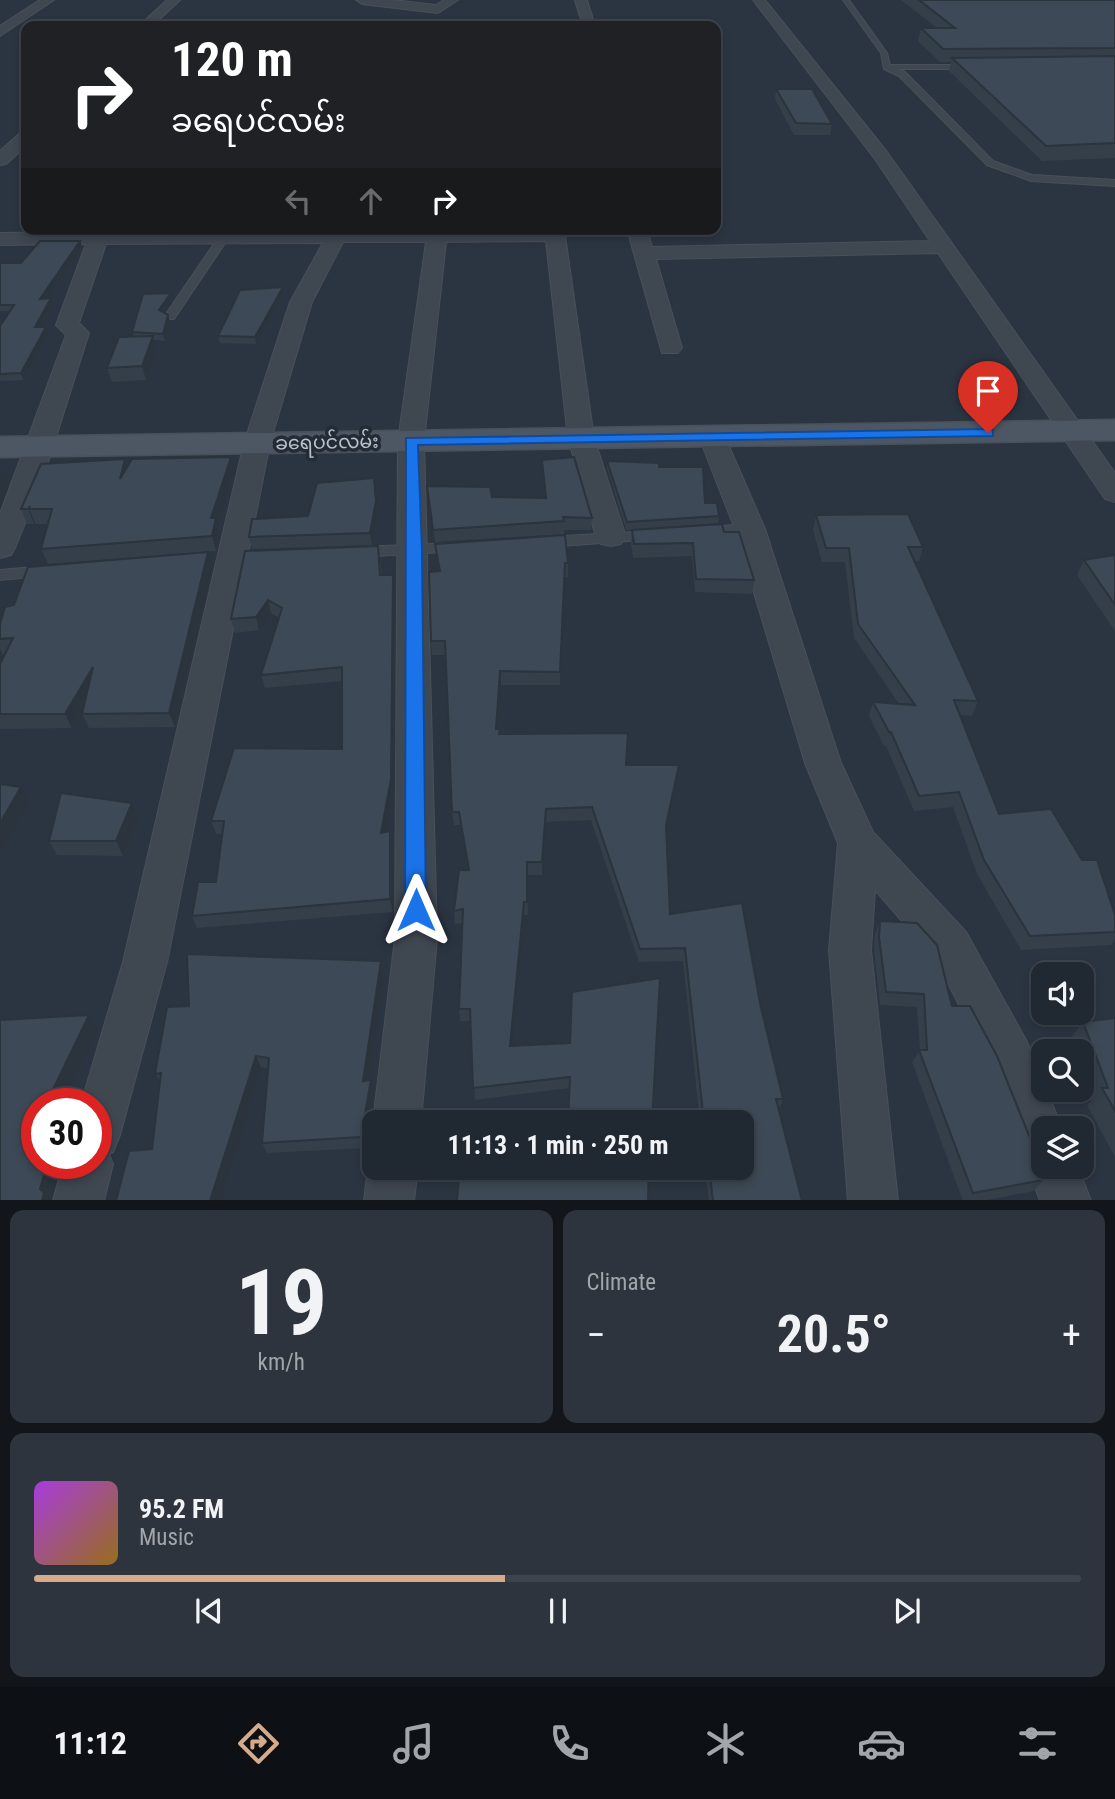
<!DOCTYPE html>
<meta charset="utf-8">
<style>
:root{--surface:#202831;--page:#2d343d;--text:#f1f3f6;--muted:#a2a6ab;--line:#3d444d;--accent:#d6ab8b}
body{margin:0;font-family:"Roboto Condensed","Noto Sans Myanmar",sans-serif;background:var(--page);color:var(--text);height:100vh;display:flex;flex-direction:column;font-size:26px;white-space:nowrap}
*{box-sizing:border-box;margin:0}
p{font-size:23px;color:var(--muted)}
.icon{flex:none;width:38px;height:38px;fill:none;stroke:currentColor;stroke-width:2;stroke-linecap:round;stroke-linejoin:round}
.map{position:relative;height:1200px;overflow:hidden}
.panel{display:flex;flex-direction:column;gap:10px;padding:10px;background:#12161b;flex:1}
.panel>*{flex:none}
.banner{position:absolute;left:21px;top:21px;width:700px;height:214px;border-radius:14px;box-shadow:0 4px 10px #0003,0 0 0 2px var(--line);background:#202124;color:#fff;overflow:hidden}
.controls{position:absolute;left:1031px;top:962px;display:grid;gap:14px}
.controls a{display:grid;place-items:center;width:63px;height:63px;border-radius:14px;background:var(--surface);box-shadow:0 4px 10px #0003,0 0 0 2px var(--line);font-size:35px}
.speed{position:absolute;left:21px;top:1088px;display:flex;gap:14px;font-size:35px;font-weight:700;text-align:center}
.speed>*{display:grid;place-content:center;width:91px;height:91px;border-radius:50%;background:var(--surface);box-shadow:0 4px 10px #0003,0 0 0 2px var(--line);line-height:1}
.speed .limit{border:10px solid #d22;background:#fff;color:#111}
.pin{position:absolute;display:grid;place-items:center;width:60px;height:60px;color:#fff;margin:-72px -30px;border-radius:50% 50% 50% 0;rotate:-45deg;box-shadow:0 0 7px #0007}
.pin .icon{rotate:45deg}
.me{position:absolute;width:77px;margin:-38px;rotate:0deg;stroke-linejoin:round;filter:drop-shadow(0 0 5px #0008)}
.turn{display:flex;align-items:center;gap:24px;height:147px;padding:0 35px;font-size:32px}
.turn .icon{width:91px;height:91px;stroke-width:2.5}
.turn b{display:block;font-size:49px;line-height:60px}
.lanes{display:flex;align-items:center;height:66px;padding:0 35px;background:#0003;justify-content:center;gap:35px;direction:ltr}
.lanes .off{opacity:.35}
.big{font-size:52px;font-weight:700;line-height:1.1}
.panel .tile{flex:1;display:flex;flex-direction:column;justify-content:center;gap:10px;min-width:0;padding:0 24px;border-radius:14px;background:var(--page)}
.panel .dial{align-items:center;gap:0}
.dial b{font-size:91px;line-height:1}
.song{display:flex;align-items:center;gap:21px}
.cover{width:84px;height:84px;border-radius:10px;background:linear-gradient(135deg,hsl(280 70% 55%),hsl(40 70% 35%))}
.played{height:7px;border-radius:4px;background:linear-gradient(90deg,var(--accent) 45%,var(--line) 45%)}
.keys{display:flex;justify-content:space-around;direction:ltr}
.heat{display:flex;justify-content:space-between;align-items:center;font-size:38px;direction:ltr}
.panel .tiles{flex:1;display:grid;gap:10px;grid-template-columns:1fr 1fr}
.tile:last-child{grid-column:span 2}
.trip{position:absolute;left:362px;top:1110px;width:392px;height:70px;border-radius:14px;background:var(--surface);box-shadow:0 4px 10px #0003,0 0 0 2px var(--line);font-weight:700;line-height:70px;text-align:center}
.dock{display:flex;height:112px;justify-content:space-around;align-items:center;background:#0d1014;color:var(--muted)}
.dock .icon{width:49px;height:49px}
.dock .active{color:var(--accent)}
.dock b{font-size:32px;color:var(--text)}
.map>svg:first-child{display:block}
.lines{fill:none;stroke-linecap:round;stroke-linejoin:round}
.lane-casing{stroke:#48505a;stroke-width:2}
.street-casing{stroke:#48505a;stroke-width:2}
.secondary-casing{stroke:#48505a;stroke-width:3}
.lane{fill:#3f4751;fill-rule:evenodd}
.street{fill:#3f4751;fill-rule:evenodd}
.secondary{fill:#4d5663;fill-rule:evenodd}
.wall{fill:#343f4a}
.shaded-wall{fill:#2b333c}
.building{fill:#3d4956;stroke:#2b333c;stroke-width:2}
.route{fill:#1a73e8;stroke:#114b97;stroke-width:2}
.labels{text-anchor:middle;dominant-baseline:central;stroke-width:7;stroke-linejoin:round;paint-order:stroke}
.street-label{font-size:19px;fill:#bcc2cb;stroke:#232c36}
</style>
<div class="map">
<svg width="1115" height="1201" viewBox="0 0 1115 1201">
<rect width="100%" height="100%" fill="#2b3541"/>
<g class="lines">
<!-- lane casing -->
<g class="lane-casing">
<g id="lane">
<polygon points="843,0 849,0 887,53 890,65 972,65 969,69 897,69 905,72 993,161 1032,175 1115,180 1115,186 1031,181 987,165 899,76 884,69 881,53"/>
<polygon points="220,235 229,237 174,319 166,319 164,317"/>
<polygon points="750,524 755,526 757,529 755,532 704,537 697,532 704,527"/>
<polygon points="651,531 658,536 656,539 547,547 540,542 547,537"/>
<polygon points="455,543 460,545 462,548 460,551 359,557 352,552 359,547"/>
<polygon points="46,566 54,571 51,575 0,580 0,570"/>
</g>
</g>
<!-- street casing -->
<g class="street-casing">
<g id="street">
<polygon points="40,0 54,0 0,36 0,26"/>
<polygon points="167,0 180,0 152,26 139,26"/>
<polygon points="356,0 393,0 436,5 444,0 458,0 438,13 362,4"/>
<polygon points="575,0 587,0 595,26 583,26"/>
<polygon points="753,0 765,0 887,152 1115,473 1115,502 1105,499 938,253 656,259 682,348 678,353 662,353 627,229 647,229 652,247 930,241 875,159"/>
<polygon points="449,22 508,22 515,26 442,26"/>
<polygon points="26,132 26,146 6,164 0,165 0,151 20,133"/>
<polygon points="95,229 115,229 113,232 564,229 594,438 626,537 621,544 611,546 601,544 596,537 568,438 546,241 446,242 424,441 437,938 421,1122 374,1122 374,1126 373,1122 395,938 398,441 426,242 343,242 312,302 270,443 167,962 120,1135 113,1152 109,1154 113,1164 104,1201 53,1201 63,1164 96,1164 96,1104 81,1104 123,962 244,443 290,302 323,243 106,244 79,323 89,333 42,481 15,548 11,555 0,558 0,514 66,335 56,325 86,244 0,245 0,233 93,232"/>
<polygon points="712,429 721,431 725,437 765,529 841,763 873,832 966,932 1026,1040 1043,1081 1043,1090 1047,1090 1062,1129 1043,1129 1043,1167 1078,1167 1091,1201 1040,1201 1028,1167 1030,1161 1026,1159 991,1067 936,960 875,890 871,950 898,1201 848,1201 829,950 838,843 805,763 735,529 699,437 703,431"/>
<polygon points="374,1152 374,1167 418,1167 414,1201 364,1201 368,1167"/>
</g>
</g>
<!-- secondary casing -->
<g class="secondary-casing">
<polygon id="secondary" points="1115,420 1115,440 0,457 0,437"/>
</g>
<!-- lane -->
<use href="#lane" class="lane"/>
<!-- street -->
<use href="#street" class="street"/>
<!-- secondary -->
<use href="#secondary" class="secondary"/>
</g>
<!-- wall -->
<g class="wall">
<polygon points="901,0 1115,0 1115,158 1042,161 949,71 951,62 940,62 918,41 921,28 937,28"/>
<polygon points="776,89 832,124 830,135 794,135 775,99"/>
<polygon points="82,247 47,299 54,305 42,327 46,327 49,334 23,380 0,381 0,326 9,311 0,311 0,263 21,263"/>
<polygon points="283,287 284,294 256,344 220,343 218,336"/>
<polygon points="173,300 164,313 170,322 165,341 154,340 156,349 146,380 112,382 107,368 134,337 132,332"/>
<polygon points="125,459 128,466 235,471 218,525 220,533 216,551 48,564 41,549 48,524 36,524 35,523 34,524 27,524 21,509"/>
<polygon points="542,460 592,518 591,530 564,530 564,534 435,542 427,486 492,497 545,498"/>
<polygon points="607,461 659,467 719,516 718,523 626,530 607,468"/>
<polygon points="374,478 377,512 372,545 252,549 249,537 308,516"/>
<polygon points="816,515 923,547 919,561 914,561 978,701 972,716 960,715 999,814 1115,915 1115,939 1111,945 1021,950 977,874 953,807 914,811 886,746 884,746 869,716 873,702 899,704 854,638 845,562 822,562 813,530"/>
<polygon points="632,530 724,532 754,580 752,594 695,592 692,556 633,558 631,544"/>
<polygon points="435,544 568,563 568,577 565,577 560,685 501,685 498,729 500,729 500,734 626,765 679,765 677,778 666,830 670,914 760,1003 783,1099 779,1110 802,1201 709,1201 705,1167 742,1167 742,1122 700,1122 683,961 639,962 591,820 546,822 542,875 527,875 528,915 524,915 512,1045 570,1043 569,1088 475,1100 470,1021 460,1021 459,1009 463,923 455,924 454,911 468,870 461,825 454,825 452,812 445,655 432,655 431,641 439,571"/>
<polygon points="245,551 380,559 382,575 394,588 393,792 386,832 393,844 393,912 197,928 192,916 216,882 222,834 216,834 211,821 342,749 342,681 265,688 261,675 279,618 271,613 259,630 235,633 231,619"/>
<polygon points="1115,555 1115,631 1077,575 1084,560"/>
<polygon points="213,566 175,727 89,728 82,714 83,710 72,728 0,729 0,664 5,654 3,655 0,648 0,624 14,605"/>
<polygon points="139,818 123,856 57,855 49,841"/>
<polygon points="880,921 952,1006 1043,1180 1034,1191 982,1201 963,1201 912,1062 920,1050 917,1007 880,1005 874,950 875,934"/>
<polygon points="381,961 384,973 368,1080 374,1092 365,1148 267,1153 262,1143 268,1069 261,1067 152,1149 160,1081 155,1074 189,1006"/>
<polygon points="1115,1018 1115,1157 1087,1105 1091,1101 1082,1074 1082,1052 1073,1052 1069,1041 1083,1022"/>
</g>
<!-- shaded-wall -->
<g class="shaded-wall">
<polygon points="80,241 82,247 43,306 40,299"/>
<polygon points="283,287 284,294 256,344 255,337"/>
<polygon points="171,293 173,300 161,317 159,310"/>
<polygon points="51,298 54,305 38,334 35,327"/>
<polygon points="168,315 170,322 165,341 163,334"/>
<polygon points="46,327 49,334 23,380 21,373"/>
<polygon points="153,336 156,349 146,380 142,366"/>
<polygon points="231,457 235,471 218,525 220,533 216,551 212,536 211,518"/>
<polygon points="125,459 130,473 120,479"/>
<polygon points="2,468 9,482 0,506 0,474"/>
<polygon points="374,478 377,512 372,545 370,533"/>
<polygon points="30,506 29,509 35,523 34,524 28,509"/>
<polygon points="208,552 213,566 175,727 169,713"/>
<polygon points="565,563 565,577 560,685 560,672"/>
<polygon points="393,575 394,588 393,792 384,846 381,833"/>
<polygon points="268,600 271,613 259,630 256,617"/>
<polygon points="93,667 99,682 72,728 65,714"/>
<polygon points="500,671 501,685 497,743 496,729"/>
<polygon points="679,765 677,778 664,838 666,825"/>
<polygon points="21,787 30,802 0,853 0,823"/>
<polygon points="132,803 139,818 123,856 116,841"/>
<polygon points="546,809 546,822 542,875 542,862"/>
<polygon points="390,831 393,844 393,912 390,899"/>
<polygon points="524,902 524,915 511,1058 510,1046"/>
<polygon points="381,961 384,973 367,1093 363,1081"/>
<polygon points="89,1015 98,1028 62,1104 46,1104"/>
<polygon points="256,1056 261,1067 220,1201 210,1201"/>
<polygon points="371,1080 374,1092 365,1148 361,1137"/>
<polygon points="37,1124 37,1141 32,1135"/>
<polygon points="47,1164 60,1164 51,1199 52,1201 42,1201 40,1189"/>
</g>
<!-- building -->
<g class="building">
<polygon points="919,0 1115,0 1115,48 943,49 921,28 955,28"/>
<polygon points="1115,56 1115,143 1046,146 952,58"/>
<polygon points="776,89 812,89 832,124 796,123"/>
<polygon points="40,241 80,241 40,299 51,298 35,327 46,327 21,373 0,374 0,326 14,305 0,305 0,263 21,263"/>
<polygon points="283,287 255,337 218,336 240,290"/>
<polygon points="171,293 159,310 168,315 163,334 132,332 143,294"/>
<polygon points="153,336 142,366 107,368 119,337"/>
<polygon points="231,457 211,518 216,518 212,536 41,549 52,509 29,509 30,506 28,509 21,509 41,464 125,459 120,479 132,459"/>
<polygon points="574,457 592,518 563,517 564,521 433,530 427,486 490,487 492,497 546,498 542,460"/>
<polygon points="607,461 659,463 659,467 703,467 705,503 717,503 719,516 627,522"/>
<polygon points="374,478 376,501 370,533 249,537 252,519 308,516 317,483"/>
<polygon points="908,514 923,547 908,547 978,701 954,700 999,814 1051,809 1082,860 1097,860 1115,915 1115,932 1030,936 984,860 959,792 919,796 891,732 889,732 873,702 915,705 858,624 849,548 826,548 816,515"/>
<polygon points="722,524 724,532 739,532 754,580 696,579 693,543 634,544 632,530"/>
<polygon points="565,535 568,563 565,563 560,672 500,671 496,729 500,729 499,734 628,733 626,765 679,765 666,825 670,914 742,903 760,1003 783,1099 776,1099 802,1201 713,1201 709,1167 742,1167 742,1122 704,1122 685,948 640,949 592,807 546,809 542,862 527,862 527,902 524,902 510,1046 570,1043 572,992 660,978 652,1122 568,1122 570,1077 473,1088 470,1009 459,1009 463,909 454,911 459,870 469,870 459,812 452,812 445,641 431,641 429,572 440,571 435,544"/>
<polygon points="378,546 380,575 393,575 391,779 381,833 390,831 390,899 192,916 198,882 216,882 224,821 211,821 234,748 342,749 342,667 261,675 282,608 268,600 256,617 231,619 245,551"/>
<polygon points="208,552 169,713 82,714 93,667 65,714 0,714 0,664 13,638 0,639 0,624 5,607 14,605 28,567"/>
<polygon points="1115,555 1115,605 1084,560"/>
<polygon points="0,784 21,787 0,823"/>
<polygon points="61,793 132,803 116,841 49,841"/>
<polygon points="880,921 917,923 937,945 952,1006 970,1006 997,1056 1036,1153 1043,1180 973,1193 919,1050 927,1050 924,994 886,992 879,937"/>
<polygon points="187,954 381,961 363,1081 371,1080 361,1137 262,1143 269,1058 256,1056 210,1201 116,1201 129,1151 152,1149 161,1073 155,1074 167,1007 189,1006"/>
<polygon points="89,1015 46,1104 37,1104 37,1124 32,1135 37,1135 37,1164 47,1164 40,1189 44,1193 42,1201 0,1201 0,1020"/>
<polygon points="1115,1018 1115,1111 1102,1088 1108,1088 1083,1022"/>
<polygon points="530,1167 649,1167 648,1201 457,1201 459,1177"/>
</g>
<!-- route -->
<polygon class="route" points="988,429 993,430 993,436 418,445 422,550 426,910 423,917 416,920 408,917 405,910 406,438"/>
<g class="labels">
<!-- street labels -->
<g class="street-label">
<text transform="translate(327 442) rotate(-1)">ခရေပင်လမ်း</text>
</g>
</g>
</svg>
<div class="controls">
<a><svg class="icon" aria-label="sound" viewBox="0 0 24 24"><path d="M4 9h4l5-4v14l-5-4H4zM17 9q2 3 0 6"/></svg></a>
<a><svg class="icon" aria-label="search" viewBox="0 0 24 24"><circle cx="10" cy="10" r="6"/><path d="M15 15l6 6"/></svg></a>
<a><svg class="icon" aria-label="layers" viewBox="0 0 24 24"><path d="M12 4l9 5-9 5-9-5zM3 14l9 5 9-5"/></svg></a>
</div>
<div class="speed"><div class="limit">30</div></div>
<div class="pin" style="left:988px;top:433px;background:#d93025"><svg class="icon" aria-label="arrive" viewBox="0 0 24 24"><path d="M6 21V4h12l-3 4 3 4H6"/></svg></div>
<svg class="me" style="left:416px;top:910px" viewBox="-20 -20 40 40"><path d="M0-17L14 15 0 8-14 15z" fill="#1a73e8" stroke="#fff" stroke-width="4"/></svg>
<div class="trip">11:13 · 1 min · 250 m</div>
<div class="banner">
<div class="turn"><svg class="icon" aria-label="right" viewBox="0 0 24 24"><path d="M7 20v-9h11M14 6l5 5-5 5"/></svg><div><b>120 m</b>ခရေပင်လမ်း</div></div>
<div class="lanes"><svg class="icon off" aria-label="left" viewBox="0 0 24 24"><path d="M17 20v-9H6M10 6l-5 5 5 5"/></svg><svg class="icon off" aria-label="ahead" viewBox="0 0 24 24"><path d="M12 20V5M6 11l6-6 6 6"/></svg><svg class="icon" aria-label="right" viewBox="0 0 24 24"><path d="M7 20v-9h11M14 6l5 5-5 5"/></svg></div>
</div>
</div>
<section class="panel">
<div class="tiles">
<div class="tile dial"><b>19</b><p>km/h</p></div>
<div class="tile"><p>Climate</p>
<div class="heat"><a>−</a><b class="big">20.5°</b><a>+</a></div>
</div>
<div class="tile">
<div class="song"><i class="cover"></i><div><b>95.2 FM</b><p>Music</p></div></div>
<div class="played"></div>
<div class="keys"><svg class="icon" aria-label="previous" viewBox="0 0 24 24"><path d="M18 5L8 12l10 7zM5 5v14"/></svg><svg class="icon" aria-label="pause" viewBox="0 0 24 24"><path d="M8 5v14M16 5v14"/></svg><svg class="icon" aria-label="next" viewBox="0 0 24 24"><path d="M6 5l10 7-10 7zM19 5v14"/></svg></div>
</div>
</div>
</section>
<nav class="dock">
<b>11:12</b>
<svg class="icon active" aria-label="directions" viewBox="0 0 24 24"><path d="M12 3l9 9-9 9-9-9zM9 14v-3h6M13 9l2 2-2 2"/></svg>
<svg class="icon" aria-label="music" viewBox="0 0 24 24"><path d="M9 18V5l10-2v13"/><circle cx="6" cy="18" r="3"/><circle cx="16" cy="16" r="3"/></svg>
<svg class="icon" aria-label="phone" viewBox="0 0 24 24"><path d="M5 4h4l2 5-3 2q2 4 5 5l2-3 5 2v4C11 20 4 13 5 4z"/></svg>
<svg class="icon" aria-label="climate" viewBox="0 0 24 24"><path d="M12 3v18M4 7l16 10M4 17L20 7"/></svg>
<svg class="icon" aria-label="car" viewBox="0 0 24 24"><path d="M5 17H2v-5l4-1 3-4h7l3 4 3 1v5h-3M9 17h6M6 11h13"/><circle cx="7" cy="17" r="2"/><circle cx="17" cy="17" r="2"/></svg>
<svg class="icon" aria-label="filters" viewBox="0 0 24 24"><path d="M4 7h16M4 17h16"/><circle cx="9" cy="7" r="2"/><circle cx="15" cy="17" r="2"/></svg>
</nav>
